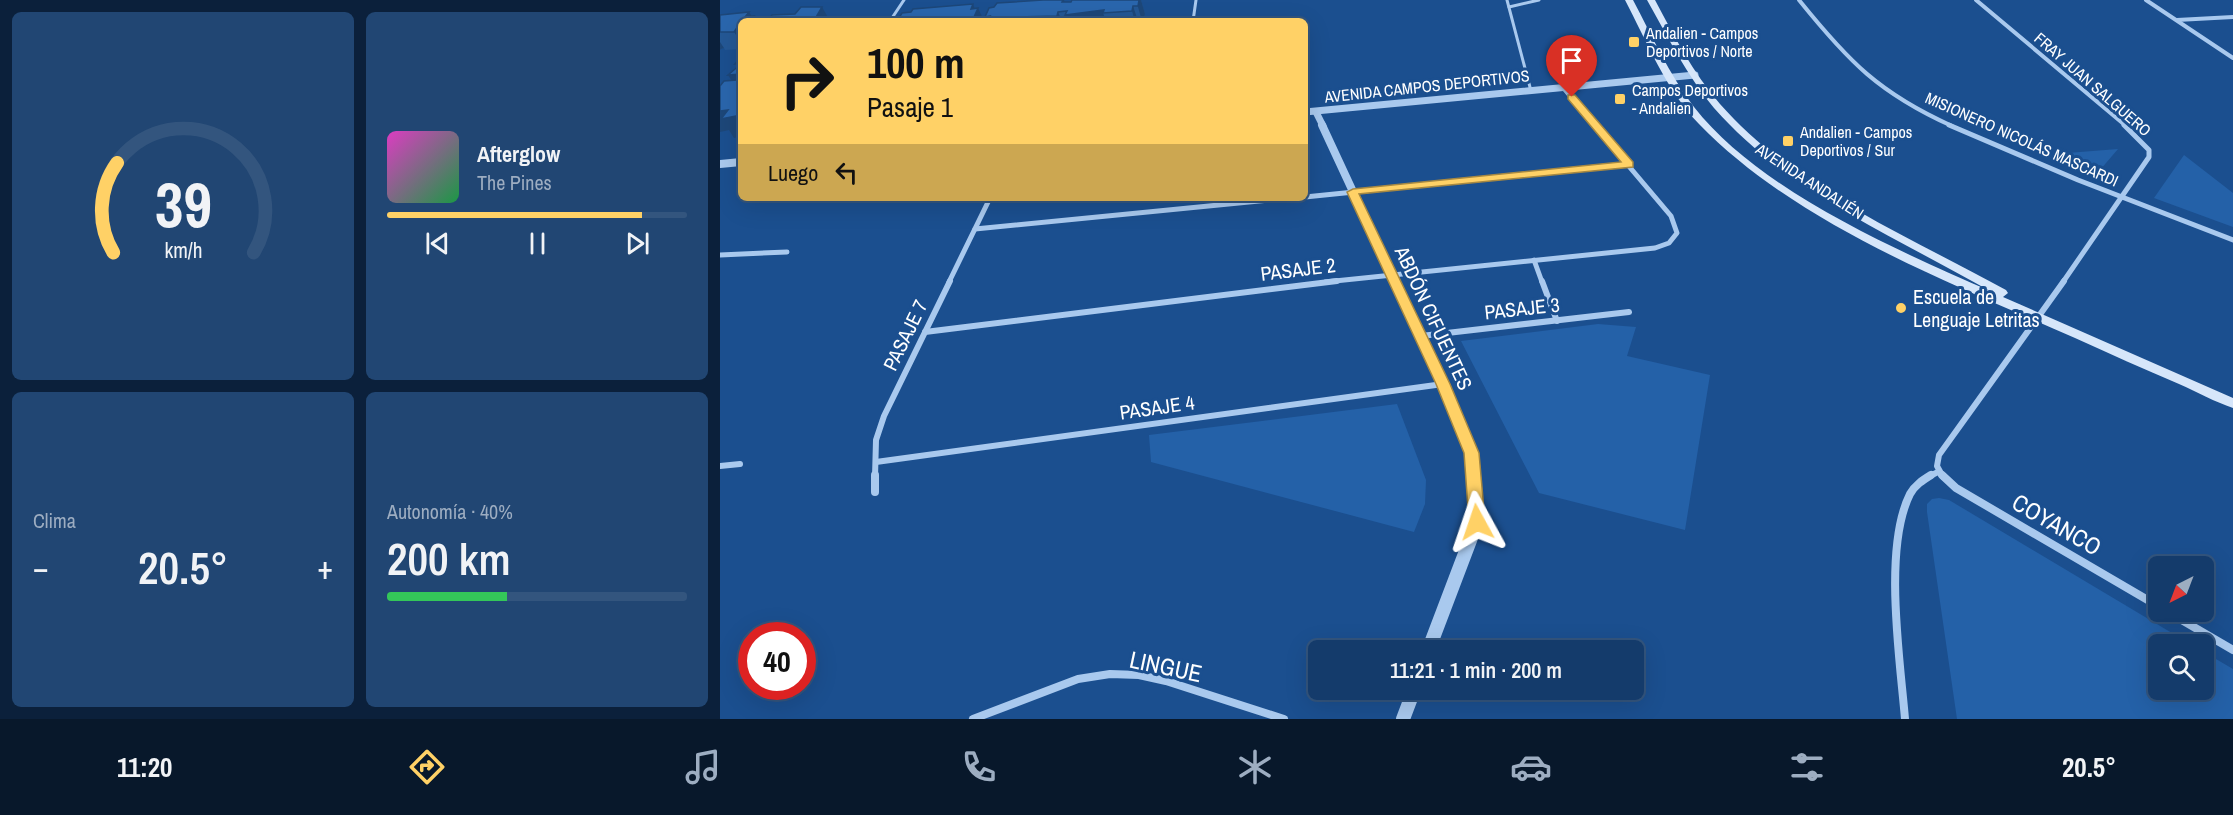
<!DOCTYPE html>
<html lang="es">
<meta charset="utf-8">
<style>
:root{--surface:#143b6b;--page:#214673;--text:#f1f3f6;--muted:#9dadc1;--line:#33557e;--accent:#ffd166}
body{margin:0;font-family:"Archivo Narrow",sans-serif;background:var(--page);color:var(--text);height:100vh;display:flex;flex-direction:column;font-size:22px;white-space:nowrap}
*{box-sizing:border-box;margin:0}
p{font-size:20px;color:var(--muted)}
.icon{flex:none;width:33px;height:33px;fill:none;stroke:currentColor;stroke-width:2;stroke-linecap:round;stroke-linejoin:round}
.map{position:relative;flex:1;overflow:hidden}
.panel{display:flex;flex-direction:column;gap:12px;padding:12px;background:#0b203b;width:720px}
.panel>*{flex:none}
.top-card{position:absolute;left:18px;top:18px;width:570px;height:183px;border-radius:9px;box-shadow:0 6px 24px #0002,0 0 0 2px var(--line);background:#ffd166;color:#111;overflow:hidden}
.needle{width:39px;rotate:222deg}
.tools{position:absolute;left:1428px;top:556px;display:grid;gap:12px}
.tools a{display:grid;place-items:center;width:66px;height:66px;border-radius:9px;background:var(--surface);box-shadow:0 6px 24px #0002,0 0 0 2px var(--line);font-size:30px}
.speed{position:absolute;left:18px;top:622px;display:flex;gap:12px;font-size:30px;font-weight:700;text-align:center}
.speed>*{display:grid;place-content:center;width:78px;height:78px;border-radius:50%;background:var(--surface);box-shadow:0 6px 24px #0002,0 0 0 2px var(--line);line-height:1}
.speed .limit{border:9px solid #d22;background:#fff;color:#111}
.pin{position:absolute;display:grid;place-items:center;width:51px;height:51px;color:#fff;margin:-62px -26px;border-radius:50% 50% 50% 0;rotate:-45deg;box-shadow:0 0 6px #0007}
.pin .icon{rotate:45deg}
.me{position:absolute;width:66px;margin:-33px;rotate:355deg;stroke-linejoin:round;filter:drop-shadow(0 0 4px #0008)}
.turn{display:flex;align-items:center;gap:21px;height:126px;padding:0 30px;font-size:27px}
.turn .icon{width:78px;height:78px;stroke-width:2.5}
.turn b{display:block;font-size:42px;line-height:51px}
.then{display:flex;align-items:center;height:57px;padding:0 30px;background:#0003;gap:12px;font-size:22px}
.big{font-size:45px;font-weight:600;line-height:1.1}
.panel .widget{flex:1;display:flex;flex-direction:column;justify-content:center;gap:9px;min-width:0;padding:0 21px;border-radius:9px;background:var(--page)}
.panel .dial{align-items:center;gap:0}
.dial svg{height:156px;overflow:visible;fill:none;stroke:var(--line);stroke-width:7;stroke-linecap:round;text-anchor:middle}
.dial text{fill:var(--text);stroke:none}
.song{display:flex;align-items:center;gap:18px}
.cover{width:72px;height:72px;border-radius:9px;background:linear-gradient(135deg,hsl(310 70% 55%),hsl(140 70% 35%))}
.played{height:6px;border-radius:3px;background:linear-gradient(90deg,var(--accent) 85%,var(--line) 85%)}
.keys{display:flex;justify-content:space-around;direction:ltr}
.heat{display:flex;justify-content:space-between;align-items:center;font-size:33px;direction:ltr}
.charge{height:9px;border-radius:4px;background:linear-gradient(90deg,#34c759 40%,var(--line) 0)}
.panel .tiles{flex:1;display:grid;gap:12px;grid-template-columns:repeat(2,1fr)}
.trip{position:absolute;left:588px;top:640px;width:336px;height:60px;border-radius:9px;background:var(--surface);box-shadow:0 6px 24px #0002,0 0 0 2px var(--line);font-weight:600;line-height:60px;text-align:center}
.tab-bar{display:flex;height:96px;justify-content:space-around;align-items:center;background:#08182b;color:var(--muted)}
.tab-bar .icon{width:42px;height:42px}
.tab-bar .current{color:var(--accent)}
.tab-bar b{font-size:27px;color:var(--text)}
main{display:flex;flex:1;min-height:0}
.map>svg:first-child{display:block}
.green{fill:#2461a8}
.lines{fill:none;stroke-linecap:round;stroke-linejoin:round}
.service{stroke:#a9c9ee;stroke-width:3}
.minor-far3{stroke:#a9c9ee;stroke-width:4}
.minor-far2{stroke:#a9c9ee;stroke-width:5}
.minor-far1{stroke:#a9c9ee;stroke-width:6}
.minor{stroke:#a9c9ee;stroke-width:8}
.tertiary-far3{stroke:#a9c9ee;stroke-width:7}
.tertiary-far2{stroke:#a9c9ee;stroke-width:8}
.tertiary-far1{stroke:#a9c9ee;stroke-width:10}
.tertiary{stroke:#a9c9ee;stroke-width:14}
.secondary{fill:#d6e6fa;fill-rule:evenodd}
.wall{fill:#245895}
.shaded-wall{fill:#1d4779}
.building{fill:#2a66ad;stroke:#1d4779;stroke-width:1.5}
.route{fill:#ffd166;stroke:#a68842;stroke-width:1.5}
.poi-dot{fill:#ffd166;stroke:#1b4f8f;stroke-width:2}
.labels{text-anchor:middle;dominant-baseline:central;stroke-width:6;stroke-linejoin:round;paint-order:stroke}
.far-poi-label{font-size:16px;fill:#fff;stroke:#1b4f8f;text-anchor:start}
.far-street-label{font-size:16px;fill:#fff;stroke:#1b4f8f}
.street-label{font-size:20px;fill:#fff;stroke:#1b4f8f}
.poi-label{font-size:20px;fill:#fff;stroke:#1b4f8f;text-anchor:start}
.near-street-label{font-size:24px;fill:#fff;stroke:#1b4f8f}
</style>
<main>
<section class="panel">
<div class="tiles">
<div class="widget dial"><svg viewBox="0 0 100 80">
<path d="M14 69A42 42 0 1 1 86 69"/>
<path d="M14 69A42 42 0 0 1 16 23" stroke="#ffd166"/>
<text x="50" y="56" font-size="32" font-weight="700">39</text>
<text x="50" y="72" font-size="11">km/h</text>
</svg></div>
<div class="widget">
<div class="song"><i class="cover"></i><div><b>Afterglow</b><p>The Pines</p></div></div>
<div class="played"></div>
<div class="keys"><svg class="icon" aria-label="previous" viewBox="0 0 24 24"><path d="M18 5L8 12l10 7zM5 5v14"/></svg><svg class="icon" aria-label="pause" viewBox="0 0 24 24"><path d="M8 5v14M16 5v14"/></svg><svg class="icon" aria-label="next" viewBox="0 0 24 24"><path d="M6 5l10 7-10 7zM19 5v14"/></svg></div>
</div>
<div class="widget"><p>Clima</p>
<div class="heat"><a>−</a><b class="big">20.5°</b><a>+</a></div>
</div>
<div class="widget"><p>Autonomía · 40%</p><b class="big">200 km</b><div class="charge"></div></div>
</div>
</section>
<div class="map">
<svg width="1513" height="719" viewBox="0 0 1513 719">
<rect width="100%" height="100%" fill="#1b4f8f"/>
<!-- green -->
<g class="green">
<polygon points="1398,149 1374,177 1322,155"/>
<polygon points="1464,155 1513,193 1513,227 1434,198"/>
<polygon points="878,324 916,327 907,356 990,375 965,530 819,493 741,341"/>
<polygon points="677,404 706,480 705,504 694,532 431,462 429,435"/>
<polygon points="1219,498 1229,500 1472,645 1438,645 1438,690 1484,690 1484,652 1513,669 1513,719 1237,719 1207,512 1207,504 1212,499"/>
</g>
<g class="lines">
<!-- service -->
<g class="service">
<polyline points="787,0 811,91"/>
<polyline points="789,7 819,0"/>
<polyline points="170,21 184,0"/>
<polyline points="473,21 476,0"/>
</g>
<!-- minor-far3 -->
<g class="minor-far3">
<path d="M1079,0C1129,62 1159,93 1232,126"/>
<polyline points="1256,0 1406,126"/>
<polyline points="1426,0 1513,58"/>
<polyline points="1457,20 1513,17"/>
<polyline points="843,88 875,126"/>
</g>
<!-- minor-far2 -->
<g class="minor-far2">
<polyline points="1229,125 1358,180 1513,240"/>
<polyline points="585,197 909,164"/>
<polyline points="255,229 570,198"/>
<polyline points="0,255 67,252"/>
<polyline points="814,260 822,282"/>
<polyline points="229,282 270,198"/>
<polyline points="605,282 935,248 949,243 957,233 951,216 874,125"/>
<polyline points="1343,282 1429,157 1429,150 1404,125"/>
</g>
<!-- minor-far1 -->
<g class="minor-far1">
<polyline points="822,281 837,321"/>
<polyline points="205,332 617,281"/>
<polyline points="701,336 909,312"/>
<polyline points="156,462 723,384"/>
<polyline points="0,466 20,464"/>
<polyline points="155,477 156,440 164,416 230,281"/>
<polyline points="1208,477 1218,472"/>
<polyline points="1223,477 1217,466 1219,455 1344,281"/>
</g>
<!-- minor -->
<g class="minor">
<polyline points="1222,475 1236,488 1438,606"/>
<polyline points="155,492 155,475"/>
<polyline points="1448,612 1513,650"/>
<polyline points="253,719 358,679 390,674 419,675 446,681 564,719"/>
<path d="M1185,719C1180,659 1163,548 1190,494C1195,485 1203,480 1211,475"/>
</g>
<!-- tertiary-far3 -->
<g class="tertiary-far3">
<polyline points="585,112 975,75"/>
<polyline points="596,112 603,126"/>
</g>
<!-- tertiary-far2 -->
<g class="tertiary-far2">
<polyline points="602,125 675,282"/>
<polyline points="0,164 21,162"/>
</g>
<!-- tertiary-far1 -->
<polyline class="tertiary-far1" points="675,281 723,384 751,452 753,477"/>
<!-- tertiary -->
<g class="tertiary">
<polyline points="708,651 757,522 753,475"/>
<polyline points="683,719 694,690"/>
</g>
<!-- secondary -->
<path class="secondary" d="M905,0H913C932,36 949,74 974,107C1039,190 1174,249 1270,291C1175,237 1067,191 994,108C967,76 948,37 927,0H935C954,36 973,73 1000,104C1076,190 1188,236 1286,290L1288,293L1283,297L1513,398V408C1495,402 1477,392 1459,384C1424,369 1390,354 1355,338C1229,282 1077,225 979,124C946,90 927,42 905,0Z"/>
</g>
<!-- wall -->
<g class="wall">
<polygon points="421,0 425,14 423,21 267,21 345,2"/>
<polygon points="255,8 264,21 181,21"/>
<polygon points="0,15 34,16 37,21 21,21 21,49 5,50 4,48 1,49 0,50"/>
</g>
<!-- shaded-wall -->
<g class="shaded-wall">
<polygon points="343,0 344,0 349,15 384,10 383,13 386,21 347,21 345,15 348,15 342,2"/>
<polygon points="416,0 421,0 425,14 423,21 422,21"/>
<polygon points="253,4 256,12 258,8 264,21 256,21 251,9"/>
<polygon points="413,6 418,21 415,21 412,11"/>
<polygon points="102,7 110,21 91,21"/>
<polygon points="29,12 33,18 34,16 37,21 28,21 25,17"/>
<polygon points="338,12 342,21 339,21 337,16"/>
<polygon points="188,17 190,21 181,21 179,18"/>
<polygon points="18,26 21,26 21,42 14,32"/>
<polygon points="0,42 4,48 1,49 0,50"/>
<polygon points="21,74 20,93 8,75"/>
<polygon points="7,110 21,115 21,136 14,138 9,130 0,132 0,111"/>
</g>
<!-- building -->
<g class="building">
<polygon points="323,0 343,0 342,2 351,2 352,0 419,0 418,6 413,6 412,11 383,13 384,10 345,15 347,11 338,12 337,16 297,17 296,19 267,21 270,16 265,17 269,8 274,7 277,3"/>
<polygon points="253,4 251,9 258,8 254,17 247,17 245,21 186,21 188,17 179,18 182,13 191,12 193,9"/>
<polygon points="81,7 102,7 95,19 92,19 91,21 40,21 40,20 49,19 52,15 75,14"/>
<polygon points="29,12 25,17 34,16 30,21 21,21 21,26 18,26 14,32 0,32 0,15"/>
<polygon points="20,58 21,58 21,63 15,64"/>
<polygon points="21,64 21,74 8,75"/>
<polygon points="21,74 21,115 1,119 8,110 0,111 0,86 4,81 17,80"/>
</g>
<!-- route -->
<polygon class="route" points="848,95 855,95 913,162 913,167 639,194 730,384 759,453 765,522 763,527 757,529 751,527 749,522 744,453 716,384 627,192 633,189 901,162 848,99"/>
<!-- markers -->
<g class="poi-dot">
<rect x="908" y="36" width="12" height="12" rx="3"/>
<rect x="894" y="93" width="12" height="12" rx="3"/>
<rect x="1062" y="135" width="12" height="12" rx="3"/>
<circle cx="1181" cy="308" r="6"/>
</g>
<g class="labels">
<!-- far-poi labels -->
<g class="far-poi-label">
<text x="926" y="33">Andalien - Campos<tspan x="926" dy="18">Deportivos / Norte</tspan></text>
<text x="912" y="90">Campos Deportivos<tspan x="912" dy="18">- Andalien</tspan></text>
<text x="1080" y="132">Andalien - Campos<tspan x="1080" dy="18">Deportivos / Sur</tspan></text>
</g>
<!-- far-street labels -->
<g class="far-street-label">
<text transform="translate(1373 84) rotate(41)">FRAY JUAN SALGUERO</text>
<text transform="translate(707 86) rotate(-6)">AVENIDA CAMPOS DEPORTIVOS</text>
<text transform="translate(1302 139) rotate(24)">MISIONERO NICOLÁS MASCARDI</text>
<text transform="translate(1090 181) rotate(33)">AVENIDA ANDALIÉN</text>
</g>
<!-- street labels -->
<g class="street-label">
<text transform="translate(578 269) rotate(-7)">PASAJE 2</text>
<text transform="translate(802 308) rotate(-6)">PASAJE 3</text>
<text transform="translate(714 318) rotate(65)">ABDÓN CIFUENTES</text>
<text transform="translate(185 335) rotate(-64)">PASAJE 7</text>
<text transform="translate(437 407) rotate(-8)">PASAJE 4</text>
</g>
<!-- poi labels -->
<g class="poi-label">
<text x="1193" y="296">Escuela de<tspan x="1193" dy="23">Lenguaje Letritas</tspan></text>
</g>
<!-- near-street labels -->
<g class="near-street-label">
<text transform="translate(1337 524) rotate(30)">COYANCO</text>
<text transform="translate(446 666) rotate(12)">LINGUE</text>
</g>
</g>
</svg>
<div class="tools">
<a><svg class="needle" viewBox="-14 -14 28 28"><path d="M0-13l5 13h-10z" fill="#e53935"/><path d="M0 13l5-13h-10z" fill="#9dadc1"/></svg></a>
<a><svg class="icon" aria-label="search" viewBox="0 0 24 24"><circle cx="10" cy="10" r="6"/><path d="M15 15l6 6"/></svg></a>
</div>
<div class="speed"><div class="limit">40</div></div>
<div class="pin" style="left:852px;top:97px;background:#d93025"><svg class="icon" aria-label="arrive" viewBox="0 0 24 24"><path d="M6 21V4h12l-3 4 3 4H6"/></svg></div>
<svg class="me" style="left:757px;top:522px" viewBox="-20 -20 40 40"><path d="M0-17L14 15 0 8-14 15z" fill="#ffd166" stroke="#fff" stroke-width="4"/></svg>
<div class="trip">11:21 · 1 min · 200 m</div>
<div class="top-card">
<div class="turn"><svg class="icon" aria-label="right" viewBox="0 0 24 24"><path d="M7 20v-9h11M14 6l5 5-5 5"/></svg><div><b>100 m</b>Pasaje 1</div></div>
<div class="then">Luego<svg class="icon" aria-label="left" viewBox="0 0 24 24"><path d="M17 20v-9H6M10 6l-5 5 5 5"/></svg></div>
</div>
</div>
</main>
<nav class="tab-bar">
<b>11:20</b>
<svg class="icon current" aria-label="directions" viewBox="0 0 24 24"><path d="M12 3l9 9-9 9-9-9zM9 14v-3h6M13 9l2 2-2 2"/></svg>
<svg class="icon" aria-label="music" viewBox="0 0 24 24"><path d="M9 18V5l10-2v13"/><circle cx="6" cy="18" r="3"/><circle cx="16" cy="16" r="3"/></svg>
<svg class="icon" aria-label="phone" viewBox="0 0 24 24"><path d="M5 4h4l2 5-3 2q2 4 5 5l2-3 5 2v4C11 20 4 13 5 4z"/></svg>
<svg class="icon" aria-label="climate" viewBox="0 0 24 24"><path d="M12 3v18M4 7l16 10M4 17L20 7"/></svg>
<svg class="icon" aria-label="car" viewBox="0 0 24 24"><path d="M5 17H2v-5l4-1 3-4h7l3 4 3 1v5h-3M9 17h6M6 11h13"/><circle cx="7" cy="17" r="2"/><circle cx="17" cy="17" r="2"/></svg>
<svg class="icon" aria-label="filters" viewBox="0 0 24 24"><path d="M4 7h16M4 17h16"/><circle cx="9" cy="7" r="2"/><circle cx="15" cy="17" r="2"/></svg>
<b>20.5°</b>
</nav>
